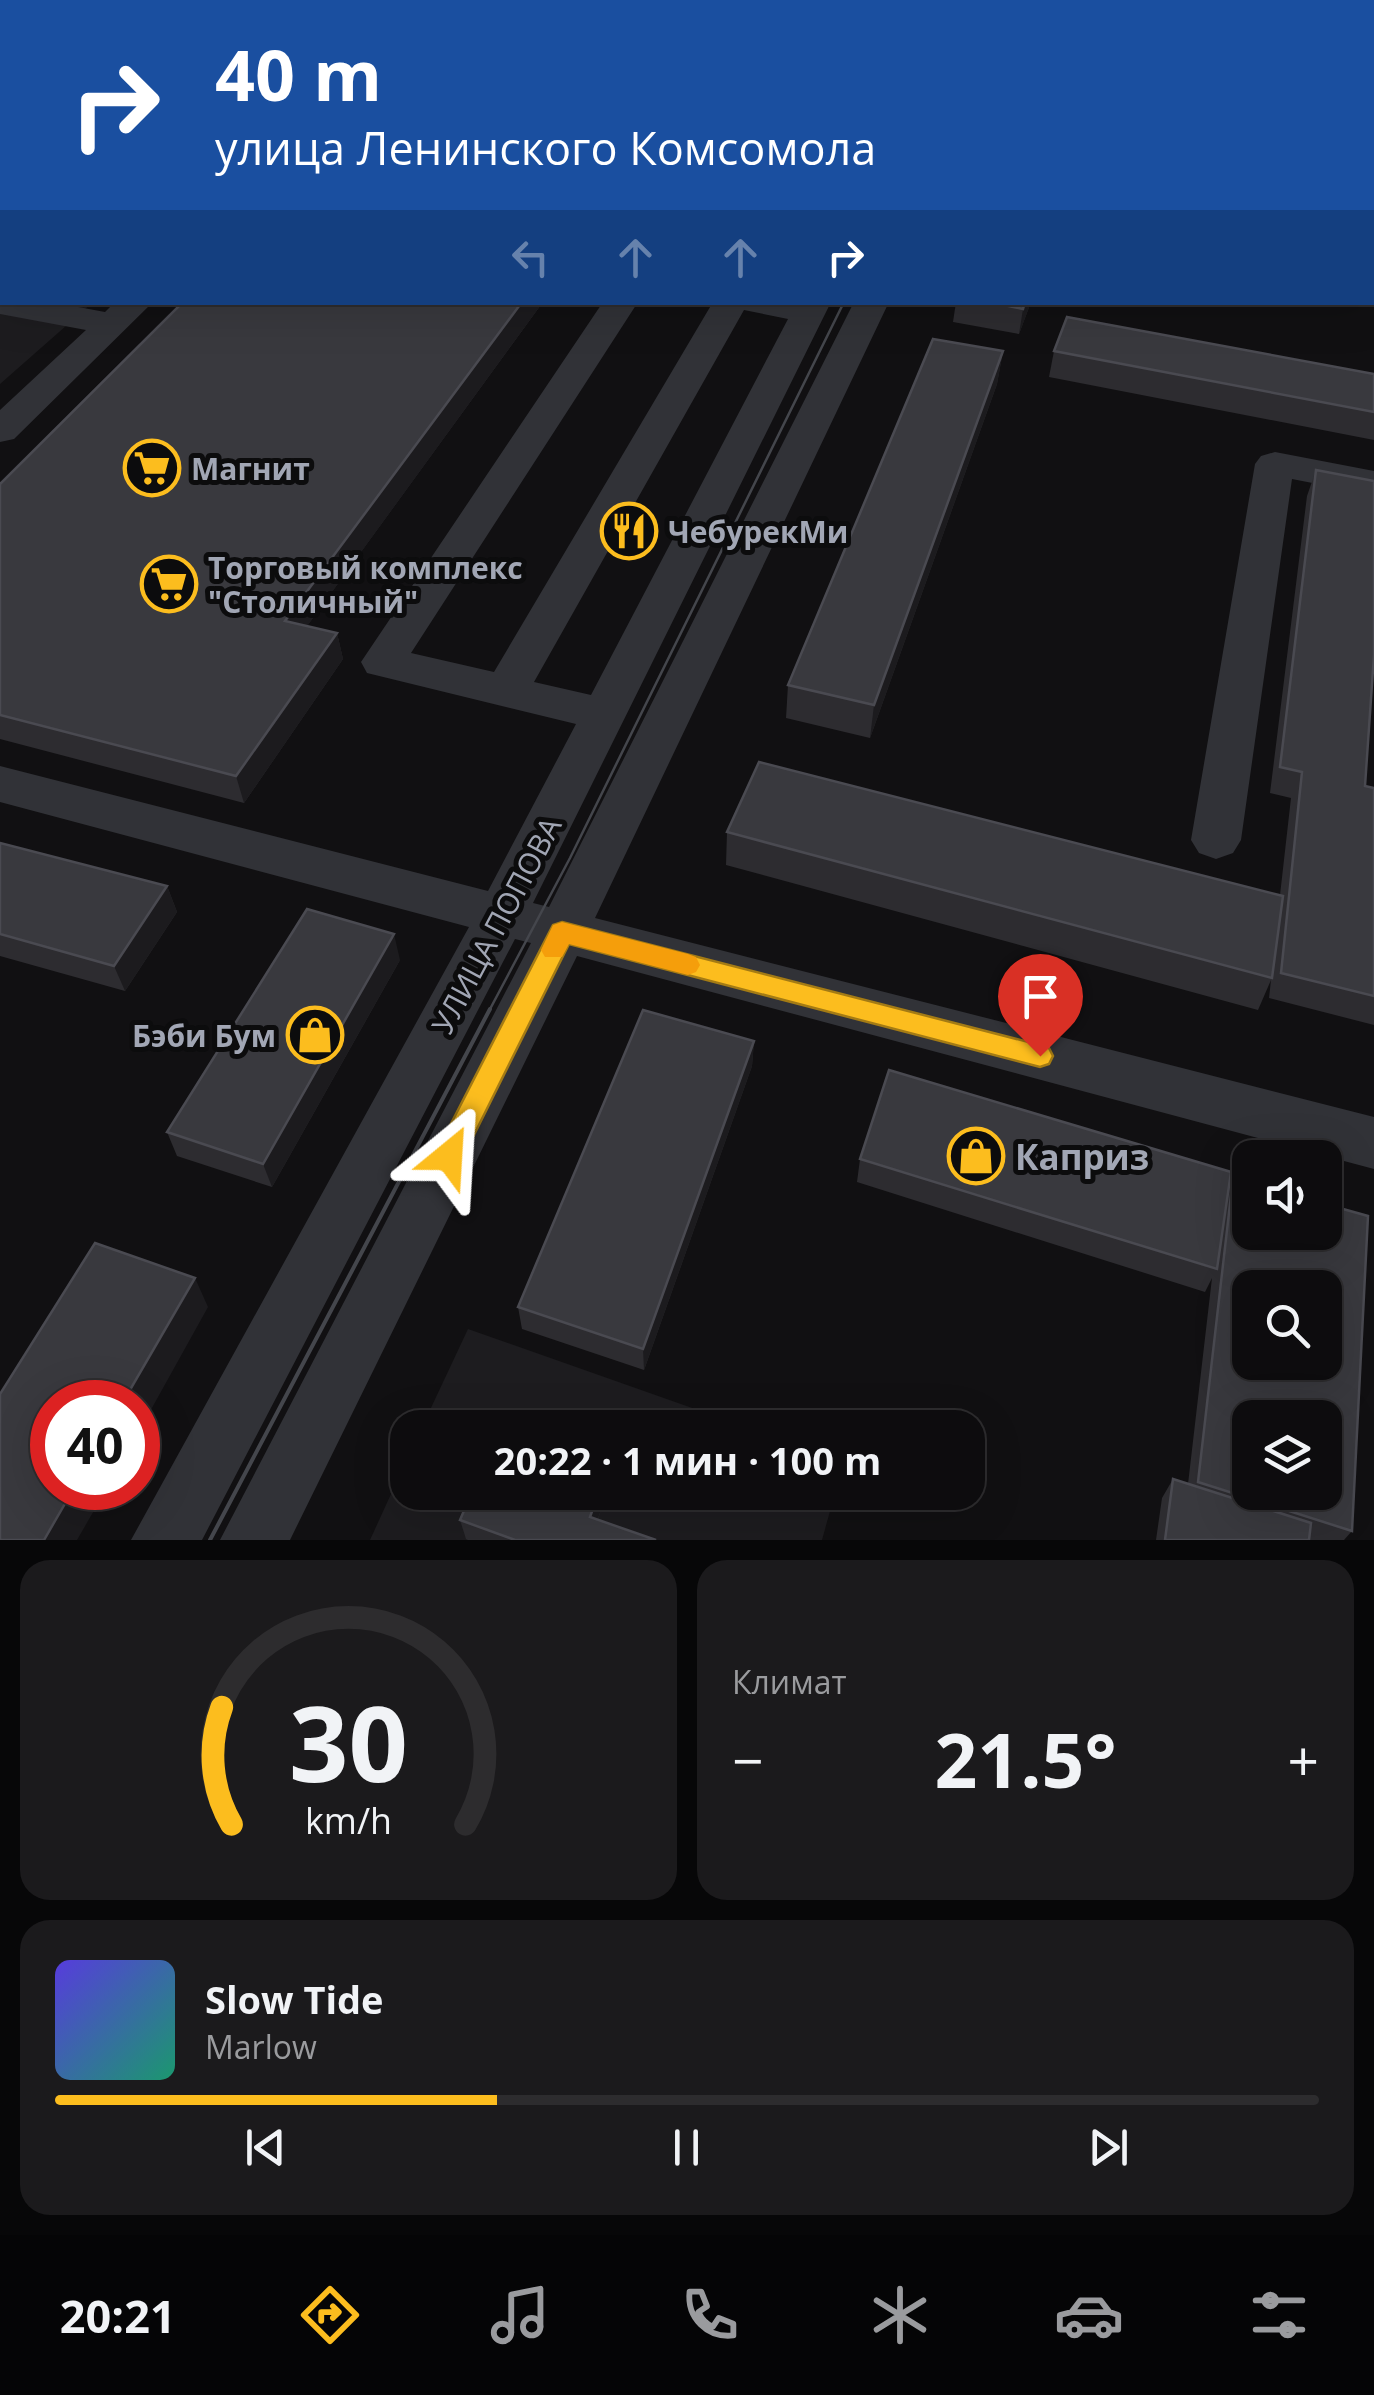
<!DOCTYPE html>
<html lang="ru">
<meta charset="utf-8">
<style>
:root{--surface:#0d0c0e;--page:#1b1a1c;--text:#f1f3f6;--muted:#9a9b9e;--line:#2d2c2e;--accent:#fcbd1e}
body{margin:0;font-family:"Open Sans",sans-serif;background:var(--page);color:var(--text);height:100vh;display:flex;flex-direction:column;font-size:38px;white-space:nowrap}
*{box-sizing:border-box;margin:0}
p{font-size:32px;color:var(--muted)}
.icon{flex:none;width:55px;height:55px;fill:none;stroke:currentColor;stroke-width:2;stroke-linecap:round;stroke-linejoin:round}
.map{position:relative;height:1540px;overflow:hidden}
.sheet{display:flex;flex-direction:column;gap:20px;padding:20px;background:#070708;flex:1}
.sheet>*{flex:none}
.banner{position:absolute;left:0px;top:0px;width:1375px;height:305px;box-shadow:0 10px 40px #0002,0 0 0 2px var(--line);background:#1a4fa0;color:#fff;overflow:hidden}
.fabs{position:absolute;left:1232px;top:1140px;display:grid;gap:20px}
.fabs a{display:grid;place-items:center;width:110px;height:110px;border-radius:20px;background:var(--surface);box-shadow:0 10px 40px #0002,0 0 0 2px var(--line);font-size:50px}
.speed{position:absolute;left:30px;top:1380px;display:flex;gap:20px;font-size:50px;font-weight:700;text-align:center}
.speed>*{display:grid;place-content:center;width:130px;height:130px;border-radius:50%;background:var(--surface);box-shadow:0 10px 40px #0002,0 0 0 2px var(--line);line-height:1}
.speed .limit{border:15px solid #d22;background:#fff;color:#111}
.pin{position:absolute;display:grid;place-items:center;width:85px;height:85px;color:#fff;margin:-102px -42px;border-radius:50% 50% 50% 0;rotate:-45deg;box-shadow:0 0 10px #0007}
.pin .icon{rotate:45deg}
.me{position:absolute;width:110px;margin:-55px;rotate:27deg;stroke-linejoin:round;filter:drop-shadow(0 0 8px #0008)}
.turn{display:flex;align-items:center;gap:35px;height:210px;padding:0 50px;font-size:45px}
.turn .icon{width:130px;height:130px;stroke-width:2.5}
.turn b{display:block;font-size:70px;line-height:85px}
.lanes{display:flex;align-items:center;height:95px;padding:0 50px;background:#0003;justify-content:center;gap:50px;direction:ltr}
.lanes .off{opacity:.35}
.big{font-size:75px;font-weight:700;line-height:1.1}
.sheet .tile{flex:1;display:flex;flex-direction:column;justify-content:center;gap:15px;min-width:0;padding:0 35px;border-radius:30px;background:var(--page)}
.sheet .dial{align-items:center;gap:0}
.dial svg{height:260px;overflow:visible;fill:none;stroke:var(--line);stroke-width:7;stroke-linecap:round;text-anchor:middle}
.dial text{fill:var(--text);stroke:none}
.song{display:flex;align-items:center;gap:30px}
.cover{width:120px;height:120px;border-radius:15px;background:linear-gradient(135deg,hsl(250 70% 55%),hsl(160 70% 35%))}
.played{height:10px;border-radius:5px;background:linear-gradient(90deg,var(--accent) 35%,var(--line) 35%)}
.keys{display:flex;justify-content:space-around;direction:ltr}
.heat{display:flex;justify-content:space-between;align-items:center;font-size:55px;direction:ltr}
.sheet .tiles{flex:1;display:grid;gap:20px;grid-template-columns:1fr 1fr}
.tile:last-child{grid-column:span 2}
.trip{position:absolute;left:390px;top:1410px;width:595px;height:100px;border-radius:30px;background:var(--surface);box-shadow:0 10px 40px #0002,0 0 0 2px var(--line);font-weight:700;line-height:100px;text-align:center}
.tabs{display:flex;height:160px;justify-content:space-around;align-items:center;background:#050506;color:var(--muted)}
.tabs .icon{width:70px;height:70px}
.tabs .active{color:var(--accent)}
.tabs b{font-size:45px;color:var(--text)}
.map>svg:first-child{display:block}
.built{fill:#1d1c1f}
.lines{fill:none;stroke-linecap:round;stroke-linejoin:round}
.minor{fill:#313237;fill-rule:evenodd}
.major{fill:#4d4f56;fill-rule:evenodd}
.tram-far1{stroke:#44464c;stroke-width:2.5}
.tram{stroke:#44464c;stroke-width:4}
.wall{fill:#2d2c30}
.shaded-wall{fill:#1c1b1e}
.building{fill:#39393e;stroke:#4a4a51;stroke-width:2.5;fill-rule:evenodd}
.route{fill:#fcbd1e;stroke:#a47b14;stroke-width:2.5}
.slow{fill:#f59e0b}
.labels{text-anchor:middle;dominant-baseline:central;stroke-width:10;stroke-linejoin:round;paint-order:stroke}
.poi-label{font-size:30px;font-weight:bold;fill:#a1a6b4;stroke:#0c0c0d;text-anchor:start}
.street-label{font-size:30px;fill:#a1a6b4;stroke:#0c0c0d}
.near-poi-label{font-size:35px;font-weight:bold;fill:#a1a6b4;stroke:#0c0c0d;text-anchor:start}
</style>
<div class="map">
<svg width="1374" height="1540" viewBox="0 0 1374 1540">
<rect width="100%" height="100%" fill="#111012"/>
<!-- built -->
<g class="built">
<polygon points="0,207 2,302 92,303 0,384"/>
<polygon points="468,1329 746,1427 422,1427"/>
<polygon points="407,1459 408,1492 835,1493 822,1540 370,1540"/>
</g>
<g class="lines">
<!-- minor -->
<g class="minor">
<polygon points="0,294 2,302 51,302 105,312 115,302 153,302 14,439 0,442 0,410 86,330 0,314"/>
<path d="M603,302H638L411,653L494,672L713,302H831L533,903L549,907L854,302H889L595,918L1374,1117V1169L577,956L290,1540H220L531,943L515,939L202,1540H131L469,927L0,802V766L488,891L576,724L367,673L361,662ZM744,310L788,319L591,695L534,682Z"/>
<polygon points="1275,452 1374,471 1374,495 1292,479 1241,840 1233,853 1216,859 1199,853 1191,840 1255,464 1261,456"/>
</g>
<!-- major -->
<g class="major">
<polygon points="649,0 698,0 699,2 650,2"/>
<rect x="1372" y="81" width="2" height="20"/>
</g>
<!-- tram-far1 -->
<polyline class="tram-far1" points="489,1011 570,858 844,302"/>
<!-- tram -->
<polyline class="tram" points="210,1540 490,1009"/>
</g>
<!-- wall -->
<g class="wall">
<polygon points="0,0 221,0 236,2 2,2 2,8"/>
<polygon points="1079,0 1271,0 1290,2 1079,2"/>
<rect x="1372" y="14" width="2" height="46"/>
<rect x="0" y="111" width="2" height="61"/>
<polygon points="543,302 307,626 337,633 343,659 244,803 0,739 0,484"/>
<polygon points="956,302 1031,302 1019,334 953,322"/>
<polygon points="1003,351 997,384 870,738 786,718 788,685"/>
<polygon points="1054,351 1374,374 1374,440 1049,377"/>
<polygon points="1316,470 1365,786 1374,788 1374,1025 1269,998 1271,980 1258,1010 726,865 727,832 1280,895 1291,798 1270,793 1307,496"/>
<polygon points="0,843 167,886 177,912 125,991 0,956"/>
<polygon points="400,960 272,1187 177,1156 167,1132"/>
<polygon points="754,1041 752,1066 644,1370 522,1329 518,1307"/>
<polygon points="860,1159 1229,1186 1233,1178 1352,1531 1344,1540 1156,1540 1162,1498 1173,1479 1188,1484 1212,1278 1205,1292 857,1182"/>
<polygon points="472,1492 600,1492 601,1510 598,1519 656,1540 468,1540 466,1539 460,1520"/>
</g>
<!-- shaded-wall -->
<g class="shaded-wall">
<polygon points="522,302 543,302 292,647 285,621"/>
<polygon points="1025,302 1031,302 1019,334 1023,309"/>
<polygon points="1003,351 997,384 870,738 874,705"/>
<polygon points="337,633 343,659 244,803 236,776"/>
<polygon points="167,886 177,912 125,991 114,966"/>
<polygon points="394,934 400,960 272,1187 263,1164"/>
<polygon points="754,1041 752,1066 644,1370 643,1349"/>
<polygon points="195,1278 208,1307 138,1433 138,1402 123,1402"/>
<polygon points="74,1488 107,1488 77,1540 44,1540"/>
<polygon points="599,1492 601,1510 592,1535 590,1517"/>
</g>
<!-- building -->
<g class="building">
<polygon points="10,0 221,0 236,2 25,2"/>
<polygon points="1103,0 1271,0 1290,2 1121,2"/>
<rect x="1372" y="14" width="2" height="23"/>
<rect x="0" y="111" width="2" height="33"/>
<polygon points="183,302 522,302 285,621 337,633 236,776 0,715 0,484"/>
<polygon points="989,302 1025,302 1023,309"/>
<polygon points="1067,317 1374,374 1374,412 1054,351"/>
<polygon points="933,339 1003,351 874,705 788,685"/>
<polygon points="1316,470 1374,481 1374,655 1365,786 1374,788 1374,996 1281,973 1302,772 1280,767"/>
<polygon points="759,762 1283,896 1272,978 727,832"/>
<polygon points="0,843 167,886 114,966 0,934"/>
<polygon points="307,909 394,934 263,1164 167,1132"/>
<polygon points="643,1010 754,1041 643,1349 518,1307"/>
<polygon points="889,1070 1231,1172 1217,1269 860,1159"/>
<path d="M1233,1178L1250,1183V1232H1325V1204L1368,1216L1352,1531L1198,1482ZM1250,1288H1325V1362H1250ZM1250,1418H1325V1492H1250Z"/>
<polygon points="95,1243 195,1278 123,1402 52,1402 52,1488 74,1488 44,1540 0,1540 0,1394"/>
<polygon points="1173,1479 1311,1523 1309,1540 1165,1540"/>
<polygon points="472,1492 599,1492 590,1517 656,1540 515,1540 460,1520"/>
</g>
<!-- route -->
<polygon class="route" points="562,922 1040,1045 1049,1048 1053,1056 1049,1064 1040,1067 569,944 459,1165 449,1169 439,1165 435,1156 439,1147 553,925"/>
<!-- slow -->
<polygon class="slow" points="562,922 688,954 696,957 700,965 696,972 688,975 569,944 562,957 545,957 541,950 553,925"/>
<!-- icons -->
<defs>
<g id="supermarket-ring" transform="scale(2.875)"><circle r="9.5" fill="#0c0c0d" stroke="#fcbd1e" stroke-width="1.5"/><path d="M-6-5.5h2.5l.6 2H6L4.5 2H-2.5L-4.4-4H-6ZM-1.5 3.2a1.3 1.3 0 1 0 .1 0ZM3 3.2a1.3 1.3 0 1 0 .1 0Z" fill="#fcbd1e"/></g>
<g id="restaurant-ring" transform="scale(2.875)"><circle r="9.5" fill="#0c0c0d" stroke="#fcbd1e" stroke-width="1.5"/><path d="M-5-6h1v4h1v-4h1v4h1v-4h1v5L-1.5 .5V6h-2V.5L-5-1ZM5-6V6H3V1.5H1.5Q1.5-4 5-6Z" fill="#fcbd1e"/></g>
<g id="shop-ring" transform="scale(2.875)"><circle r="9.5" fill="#0c0c0d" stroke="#fcbd1e" stroke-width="1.5"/><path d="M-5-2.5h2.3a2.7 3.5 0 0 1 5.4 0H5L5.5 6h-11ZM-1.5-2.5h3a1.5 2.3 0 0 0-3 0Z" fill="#fcbd1e"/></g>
</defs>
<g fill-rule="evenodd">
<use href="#supermarket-ring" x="152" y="468"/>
<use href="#restaurant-ring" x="629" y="531"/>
<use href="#supermarket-ring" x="169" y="584"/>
<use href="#shop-ring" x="315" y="1035"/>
<use href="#shop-ring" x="976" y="1156"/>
</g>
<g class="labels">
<!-- poi labels -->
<g class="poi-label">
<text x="191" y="468">Магнит</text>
<text x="668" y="531">ЧебурекМи</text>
<text x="208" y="567">Торговый комплекс<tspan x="208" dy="34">"Столичный"</tspan></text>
<text x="276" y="1035" text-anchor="end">Бэби Бум</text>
</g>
<!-- street labels -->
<g class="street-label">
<text transform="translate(496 925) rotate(-62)">УЛИЦА ПОПОВА</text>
</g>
<!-- near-poi labels -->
<g class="near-poi-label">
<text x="1015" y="1156">Каприз</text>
</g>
</g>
</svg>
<div class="fabs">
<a><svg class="icon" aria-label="sound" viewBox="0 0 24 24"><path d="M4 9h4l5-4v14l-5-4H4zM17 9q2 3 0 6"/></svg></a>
<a><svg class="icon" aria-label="search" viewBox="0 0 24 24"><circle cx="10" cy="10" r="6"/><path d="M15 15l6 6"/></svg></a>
<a><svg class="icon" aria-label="layers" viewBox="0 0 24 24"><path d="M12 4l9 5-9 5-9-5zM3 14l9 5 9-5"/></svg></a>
</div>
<div class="speed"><div class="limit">40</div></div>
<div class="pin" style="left:1040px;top:1056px;background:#d93025"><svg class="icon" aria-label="arrive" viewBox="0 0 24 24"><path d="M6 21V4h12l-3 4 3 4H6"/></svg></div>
<svg class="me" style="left:449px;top:1156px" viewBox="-20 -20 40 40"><path d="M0-17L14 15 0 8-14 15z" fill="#fcbd1e" stroke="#fff" stroke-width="4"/></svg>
<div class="trip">20:22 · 1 мин · 100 m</div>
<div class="banner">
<div class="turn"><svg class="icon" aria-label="right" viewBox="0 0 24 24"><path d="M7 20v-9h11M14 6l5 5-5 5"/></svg><div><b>40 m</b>улица Ленинского Комсомола</div></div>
<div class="lanes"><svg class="icon off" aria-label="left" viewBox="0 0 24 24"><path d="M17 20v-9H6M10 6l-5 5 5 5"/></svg><svg class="icon off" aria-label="ahead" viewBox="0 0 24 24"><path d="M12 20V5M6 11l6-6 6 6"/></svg><svg class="icon off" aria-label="ahead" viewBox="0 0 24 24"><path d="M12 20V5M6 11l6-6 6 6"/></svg><svg class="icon" aria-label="right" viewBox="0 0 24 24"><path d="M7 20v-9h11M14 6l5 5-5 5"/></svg></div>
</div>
</div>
<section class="sheet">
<div class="tiles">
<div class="tile dial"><svg viewBox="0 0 100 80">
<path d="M14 69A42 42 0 1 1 86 69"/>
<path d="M14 69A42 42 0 0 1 11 33" stroke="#fcbd1e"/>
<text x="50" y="56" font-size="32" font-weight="700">30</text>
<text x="50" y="72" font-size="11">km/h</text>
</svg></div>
<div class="tile"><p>Климат</p>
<div class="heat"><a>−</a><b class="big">21.5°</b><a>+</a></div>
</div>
<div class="tile">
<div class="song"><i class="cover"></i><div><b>Slow Tide</b><p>Marlow</p></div></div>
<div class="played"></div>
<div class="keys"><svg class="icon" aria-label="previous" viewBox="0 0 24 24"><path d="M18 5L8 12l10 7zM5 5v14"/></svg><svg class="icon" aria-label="pause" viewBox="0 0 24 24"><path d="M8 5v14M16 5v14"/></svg><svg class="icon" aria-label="next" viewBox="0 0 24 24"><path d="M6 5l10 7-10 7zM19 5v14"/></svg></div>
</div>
</div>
</section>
<nav class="tabs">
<b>20:21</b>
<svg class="icon active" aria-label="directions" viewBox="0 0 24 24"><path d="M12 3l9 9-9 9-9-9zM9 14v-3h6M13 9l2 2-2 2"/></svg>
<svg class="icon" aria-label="music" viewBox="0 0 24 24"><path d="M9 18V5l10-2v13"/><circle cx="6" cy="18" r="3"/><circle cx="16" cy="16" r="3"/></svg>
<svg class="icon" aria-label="phone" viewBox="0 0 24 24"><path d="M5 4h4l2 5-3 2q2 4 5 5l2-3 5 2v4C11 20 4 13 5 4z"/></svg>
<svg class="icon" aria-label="climate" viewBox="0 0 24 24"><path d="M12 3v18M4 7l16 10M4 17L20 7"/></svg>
<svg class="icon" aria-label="car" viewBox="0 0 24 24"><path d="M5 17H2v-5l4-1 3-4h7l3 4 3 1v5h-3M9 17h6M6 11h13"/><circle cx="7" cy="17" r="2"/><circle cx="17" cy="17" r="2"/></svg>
<svg class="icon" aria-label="filters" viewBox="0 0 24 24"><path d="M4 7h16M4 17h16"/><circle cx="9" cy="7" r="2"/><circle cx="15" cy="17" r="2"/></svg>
</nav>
